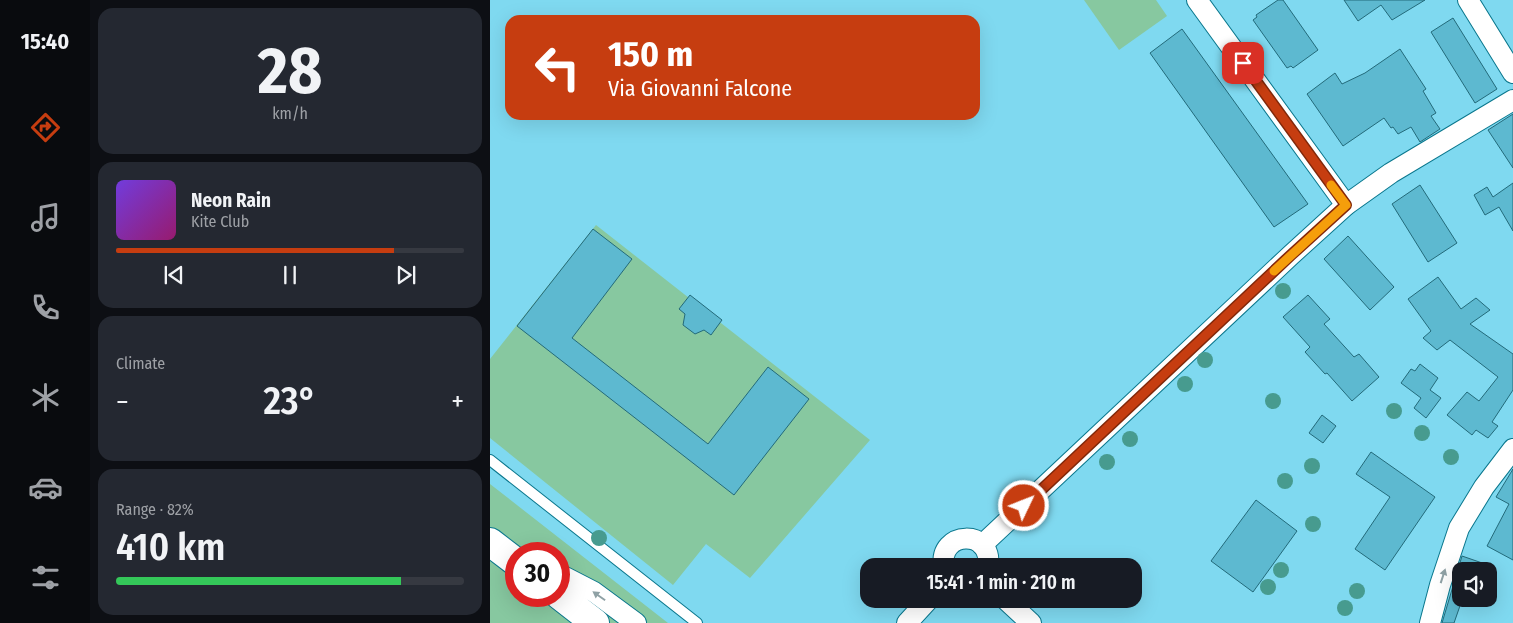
<!DOCTYPE html>
<meta charset="utf-8">
<style>
:root{--surface:#171b24;--page:#242831;--text:#f1f3f6;--muted:#9ea1a6;--line:#363941;--accent:#c63d10}
body{margin:0;font-family:"Fira Sans Condensed",sans-serif;background:var(--page);color:var(--text);height:100vh;display:flex;flex-direction:column;font-size:19px;white-space:nowrap}
*{box-sizing:border-box;margin:0}
p{font-size:16px;color:var(--muted)}
.icon{flex:none;width:28px;height:28px;fill:none;stroke:currentColor;stroke-width:2;stroke-linecap:round;stroke-linejoin:round}
.map{position:relative;flex:1;overflow:hidden}
.panel{display:flex;flex-direction:column;gap:8px;padding:8px;background:#0d0f14;width:400px}
.panel>*{flex:none}
.banner{position:absolute;left:15px;top:15px;width:475px;height:105px;border-radius:15px;box-shadow:0 5px 20px #0002;background:#c63d10;color:#fff;overflow:hidden}
.tools{position:absolute;left:962px;top:562px;display:grid;gap:10px}
.tools a{display:grid;place-items:center;width:45px;height:45px;border-radius:10px;background:var(--surface);box-shadow:0 5px 20px #0002;font-size:25px}
.speed{position:absolute;left:15px;top:542px;display:flex;gap:10px;font-size:25px;font-weight:700;text-align:center}
.speed>*{display:grid;place-content:center;width:65px;height:65px;border-radius:50%;background:var(--surface);box-shadow:0 5px 20px #0002;line-height:1}
.speed .limit{border:8px solid #d22;background:#fff;color:#111}
.pin{position:absolute;display:grid;place-items:center;width:42px;height:42px;color:#fff;margin:-21px;border-radius:10px;box-shadow:0 2px 8px #0006}
.me{position:absolute;width:55px;margin:-28px;rotate:47deg;stroke-linejoin:round;filter:drop-shadow(0 0 4px #0008)}
.turn{display:flex;align-items:center;gap:18px;height:105px;padding:0 20px;font-size:22px}
.turn .icon{width:65px;height:65px;stroke-width:2.5}
.turn b{display:block;font-size:35px;line-height:42px}
.big{font-size:38px;font-weight:600;line-height:1.1}
.panel .card{flex:1;display:flex;flex-direction:column;justify-content:center;gap:8px;min-width:0;padding:0 18px;border-radius:15px;background:var(--page)}
.panel .dial{align-items:center;gap:0}
.dial b{font-size:65px;line-height:1}
.song{display:flex;align-items:center;gap:15px}
.cover{width:60px;height:60px;border-radius:8px;background:linear-gradient(135deg,hsl(260 70% 55%),hsl(320 70% 35%))}
.played{height:5px;border-radius:2px;background:linear-gradient(90deg,var(--accent) 80%,var(--line) 80%)}
.keys{display:flex;justify-content:space-around;direction:ltr}
.heat{display:flex;justify-content:space-between;align-items:center;font-size:28px;direction:ltr}
.charge{height:8px;border-radius:4px;background:linear-gradient(90deg,#34c759 82%,var(--line) 0)}
.trip{position:absolute;left:370px;top:558px;width:282px;height:50px;border-radius:15px;background:var(--surface);box-shadow:0 5px 20px #0002;font-weight:600;line-height:50px;text-align:center}
main{display:flex;flex:1;min-height:0}
.dock{display:flex;flex-direction:column;width:90px;justify-content:space-around;align-items:center;background:#090b0e;color:var(--muted)}
.dock .icon{width:35px;height:35px}
.dock .selected{color:var(--accent)}
.dock b{font-size:22px;color:var(--text)}
.map>svg:first-child{display:block}
.green{fill:#87c8a0;fill-rule:evenodd}
.building{fill:#5db9d0;stroke:#236a7a}
.lines{fill:none;stroke-linecap:round;stroke-linejoin:round}
.lane-casing{stroke:#0a778d;stroke-width:12}
.street-casing{stroke:#0a778d;stroke-width:22}
.primary-casing{stroke:#0a778d;stroke-width:30}
.lane{stroke:#fff;stroke-width:10}
.street{stroke:#fff;stroke-width:20}
.primary{stroke:#fff;stroke-width:28}
.tree{fill:#479b8f}
.oneway{fill:#8fa1a5}
.route-casing{stroke:#81280a;stroke-width:12}
.route{stroke:#c63d10;stroke-width:9}
.slow{stroke:#f59e0b;stroke-width:9}
</style>
<main>
<nav class="dock">
<b>15:40</b>
<svg class="icon selected" aria-label="directions" viewBox="0 0 24 24"><path d="M12 3l9 9-9 9-9-9zM9 14v-3h6M13 9l2 2-2 2"/></svg>
<svg class="icon" aria-label="music" viewBox="0 0 24 24"><path d="M9 18V5l10-2v13"/><circle cx="6" cy="18" r="3"/><circle cx="16" cy="16" r="3"/></svg>
<svg class="icon" aria-label="phone" viewBox="0 0 24 24"><path d="M5 4h4l2 5-3 2q2 4 5 5l2-3 5 2v4C11 20 4 13 5 4z"/></svg>
<svg class="icon" aria-label="climate" viewBox="0 0 24 24"><path d="M12 3v18M4 7l16 10M4 17L20 7"/></svg>
<svg class="icon" aria-label="car" viewBox="0 0 24 24"><path d="M5 17H2v-5l4-1 3-4h7l3 4 3 1v5h-3M9 17h6M6 11h13"/><circle cx="7" cy="17" r="2"/><circle cx="17" cy="17" r="2"/></svg>
<svg class="icon" aria-label="filters" viewBox="0 0 24 24"><path d="M4 7h16M4 17h16"/><circle cx="9" cy="7" r="2"/><circle cx="15" cy="17" r="2"/></svg>
</nav>
<section class="panel">
<div class="card dial"><b>28</b><p>km/h</p></div>
<div class="card">
<div class="song"><i class="cover"></i><div><b>Neon Rain</b><p>Kite Club</p></div></div>
<div class="played"></div>
<div class="keys"><svg class="icon" aria-label="previous" viewBox="0 0 24 24"><path d="M18 5L8 12l10 7zM5 5v14"/></svg><svg class="icon" aria-label="pause" viewBox="0 0 24 24"><path d="M8 5v14M16 5v14"/></svg><svg class="icon" aria-label="next" viewBox="0 0 24 24"><path d="M6 5l10 7-10 7zM19 5v14"/></svg></div>
</div>
<div class="card"><p>Climate</p>
<div class="heat"><a>−</a><b class="big">23°</b><a>+</a></div>
</div>
<div class="card"><p>Range · 82%</p><b class="big">410 km</b><div class="charge"></div></div>
</section>
<div class="map">
<svg width="1023" height="623" viewBox="0 0 1023 623">
<rect width="100%" height="100%" fill="#7fd9f0"/>
<!-- green -->
<g class="green">
<polygon points="594,0 666,0 677,16 629,50"/>
<polygon points="106,225 380,440 260,578 216,544 183,585 0,438 0,359"/>
<path d="M0,484L178,623H0ZM26,554H69V596H26Z"/>
</g>
<!-- building -->
<g class="building">
<polygon points="788,0 793,0 828,50 803,68 801,66 797,68 763,20 767,17 766,15"/>
<polygon points="854,0 935,0 902,20 891,5 868,21"/>
<polygon points="963,18 1007,89 985,103 941,32"/>
<polygon points="692,29 818,204 784,227 660,53"/>
<polygon points="910,49 936,89 933,91 946,113 941,116 950,129 930,142 921,127 908,134 903,127 901,128 894,118 853,146 817,94 845,73 852,84 875,73"/>
<polygon points="1023,114 1023,168 998,130"/>
<polygon points="1023,183 1023,231 1009,207 995,215 984,195 997,187 1003,197"/>
<polygon points="930,185 967,243 938,262 902,204"/>
<polygon points="103,229 142,259 82,338 218,444 278,367 319,399 244,495 27,326"/>
<polygon points="858,236 904,287 880,310 834,259"/>
<polygon points="948,277 971,309 986,298 1000,310 980,324 1023,354 1023,390 1002,422 1008,426 998,438 986,430 982,435 957,415 977,392 989,401 1008,377 960,340 947,350 933,338 941,331 918,299"/>
<polygon points="200,295 232,320 221,335 214,330 205,334 193,325 195,314 189,309"/>
<polygon points="818,295 840,319 834,324 864,357 869,354 889,377 862,401 837,373 835,374 815,352 820,347 793,317"/>
<polygon points="930,364 948,378 940,390 951,398 936,418 924,408 931,398 911,383 921,369 925,371"/>
<polygon points="832,415 846,426 833,443 819,433"/>
<polygon points="881,452 945,497 895,570 865,549 900,497 866,474"/>
<polygon points="1023,469 1023,560 997,546 1019,504 1006,497"/>
<polygon points="766,500 807,531 763,592 721,561"/>
<polygon points="972,556 998,565 996,571 971,571 971,599 986,599 985,603 972,600 964,623 952,623"/>
</g>
<g class="lines">
<!-- lane casing -->
<g class="lane-casing">
<polyline id="lane" points="0,460 207,623"/>
</g>
<!-- street casing -->
<g class="street-casing">
<g id="street">
<polyline points="707,0 856,205"/>
<polyline points="978,0 1023,73"/>
<polyline points="492,545 801,255 856,205 901,173 1023,100"/>
<path d="M454,566C448,531 503,528 498,566"/>
<polyline points="69,574 104,592 146,623"/>
<polyline points="515,599 541,623"/>
<polyline points="417,623 439,599"/>
<polyline points="940,623 950,585 969,528 994,487 1023,449"/>
</g>
</g>
<!-- primary casing -->
<g class="primary-casing">
<g id="primary">
<polyline points="0,542 26,562"/>
<polyline points="69,595 105,623"/>
</g>
</g>
<!-- lane -->
<use href="#lane" class="lane"/>
<!-- street -->
<use href="#street" class="street"/>
<!-- primary -->
<use href="#primary" class="primary"/>
</g>
<!-- trees -->
<g class="tree">
<circle cx="793" cy="291" r="8"/>
<circle cx="715" cy="360" r="8"/>
<circle cx="695" cy="384" r="8"/>
<circle cx="783" cy="401" r="8"/>
<circle cx="904" cy="411" r="8"/>
<circle cx="932" cy="433" r="8"/>
<circle cx="640" cy="439" r="8"/>
<circle cx="961" cy="457" r="8"/>
<circle cx="617" cy="462" r="8"/>
<circle cx="822" cy="466" r="8"/>
<circle cx="795" cy="481" r="8"/>
<circle cx="823" cy="524" r="8"/>
<circle cx="109" cy="538" r="8"/>
<circle cx="791" cy="570" r="8"/>
<circle cx="778" cy="587" r="8"/>
<circle cx="867" cy="591" r="8"/>
<circle cx="855" cy="608" r="8"/>
</g>
<!-- one-way arrows -->
<defs><path id="oneway-solid" d="M-6-.8H1V-3.2L6.5 0L1 3.2V.8H-6Z" transform="scale(1.25)"/></defs>
<g class="oneway">
<use href="#oneway-solid" transform="translate(953 576) rotate(-72)"/>
<use href="#oneway-solid" transform="translate(109 596) rotate(-145)"/>
</g>
<g class="lines">
<!-- route casing -->
<g class="route-casing">
<polyline id="route" points="534,506 801,255 856,205 753,63"/>
</g>
<!-- route -->
<use href="#route" class="route"/>
<!-- slow -->
<polyline class="slow" points="784,271 856,205 841,185"/>
</g>
</svg>
<div class="tools">
<a><svg class="icon" aria-label="sound" viewBox="0 0 24 24"><path d="M4 9h4l5-4v14l-5-4H4zM17 9q2 3 0 6"/></svg></a>
</div>
<div class="speed"><div class="limit">30</div></div>
<div class="pin" style="left:753px;top:63px;background:#d93025"><svg class="icon" aria-label="arrive" viewBox="0 0 24 24"><path d="M6 21V4h12l-3 4 3 4H6"/></svg></div>
<svg class="me" style="left:534px;top:506px" viewBox="-20 -20 40 40"><circle r="17" fill="#c63d10" stroke="#fff" stroke-width="3"/><path d="M0-11L8 9 0 5-8 9z" fill="#fff"/></svg>
<div class="trip">15:41 · 1 min · 210 m</div>
<div class="banner">
<div class="turn"><svg class="icon" aria-label="left" viewBox="0 0 24 24"><path d="M17 20v-9H6M10 6l-5 5 5 5"/></svg><div><b>150 m</b>Via Giovanni Falcone</div></div>
</div>
</div>
</main>
